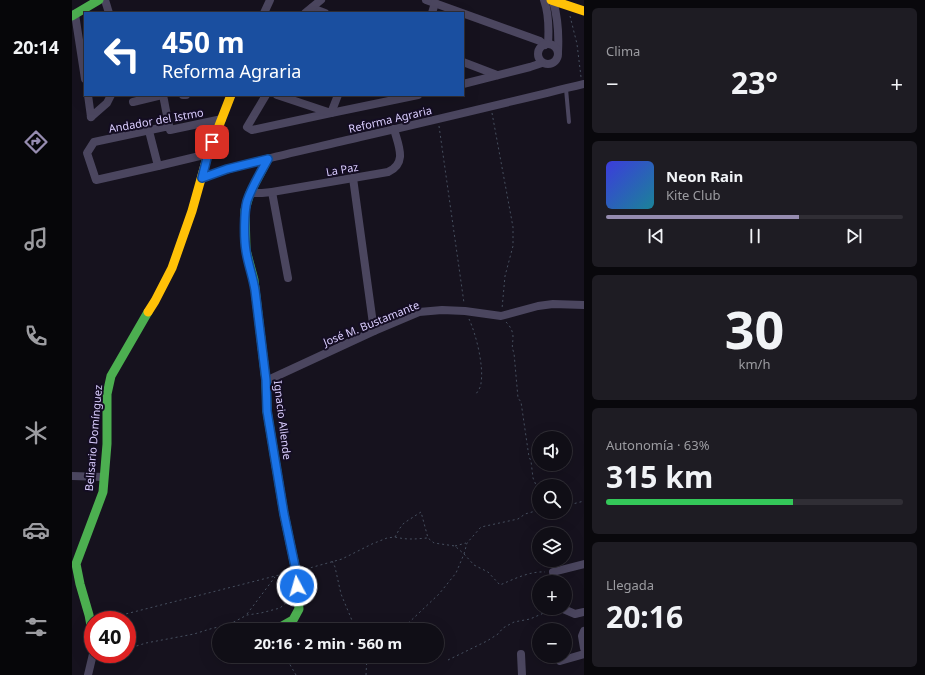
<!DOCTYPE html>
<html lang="es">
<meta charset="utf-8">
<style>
:root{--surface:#100e16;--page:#1e1c23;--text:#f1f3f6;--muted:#9c9ca1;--line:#302e35;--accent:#968cb0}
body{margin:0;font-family:"Noto Sans",sans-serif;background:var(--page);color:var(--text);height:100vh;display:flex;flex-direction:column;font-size:15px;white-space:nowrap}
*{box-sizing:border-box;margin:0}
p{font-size:13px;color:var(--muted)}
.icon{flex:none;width:22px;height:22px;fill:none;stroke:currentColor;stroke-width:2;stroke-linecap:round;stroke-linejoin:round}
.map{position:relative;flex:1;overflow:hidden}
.sheet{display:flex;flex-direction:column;gap:8px;padding:8px;background:#09080c;width:341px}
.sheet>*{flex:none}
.hud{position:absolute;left:12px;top:12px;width:380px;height:84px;border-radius:0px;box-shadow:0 4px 16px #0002,0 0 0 1px var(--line);background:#1a4fa0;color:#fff;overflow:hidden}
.controls{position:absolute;left:460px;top:431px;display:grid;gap:8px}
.controls a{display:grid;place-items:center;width:40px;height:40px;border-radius:50%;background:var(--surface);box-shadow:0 4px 16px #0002,0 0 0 1px var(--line);font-size:20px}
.speed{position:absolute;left:12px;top:611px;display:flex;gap:8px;font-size:20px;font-weight:700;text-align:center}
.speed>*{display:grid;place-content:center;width:52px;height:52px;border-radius:50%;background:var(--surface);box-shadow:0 4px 16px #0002,0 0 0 1px var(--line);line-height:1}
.speed .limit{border:6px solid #d22;background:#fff;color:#111}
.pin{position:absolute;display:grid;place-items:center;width:34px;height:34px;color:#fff;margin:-17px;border-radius:8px;box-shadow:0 2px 6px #0006}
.me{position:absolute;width:44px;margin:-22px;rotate:354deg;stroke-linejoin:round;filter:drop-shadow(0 0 3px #0008)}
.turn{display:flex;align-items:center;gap:14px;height:84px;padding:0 12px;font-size:18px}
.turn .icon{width:52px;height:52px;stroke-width:2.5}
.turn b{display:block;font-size:28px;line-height:34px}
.big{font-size:30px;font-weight:700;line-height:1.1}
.sheet .widget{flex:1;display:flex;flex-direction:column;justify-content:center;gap:6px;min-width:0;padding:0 14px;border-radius:6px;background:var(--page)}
.sheet .dial{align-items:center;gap:0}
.dial b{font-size:52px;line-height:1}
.song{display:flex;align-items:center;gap:12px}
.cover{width:48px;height:48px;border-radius:6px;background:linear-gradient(135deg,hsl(240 70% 55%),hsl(190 70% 35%))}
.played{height:4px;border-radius:2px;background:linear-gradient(90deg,var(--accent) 65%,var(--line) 65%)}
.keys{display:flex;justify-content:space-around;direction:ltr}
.heat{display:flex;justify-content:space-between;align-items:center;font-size:22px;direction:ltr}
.charge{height:6px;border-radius:3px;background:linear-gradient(90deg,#34c759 63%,var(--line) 0)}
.trip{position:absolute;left:140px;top:623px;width:232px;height:40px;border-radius:20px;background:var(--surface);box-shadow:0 4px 16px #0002,0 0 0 1px var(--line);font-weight:700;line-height:40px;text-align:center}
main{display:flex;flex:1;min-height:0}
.menu{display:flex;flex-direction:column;width:72px;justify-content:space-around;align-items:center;background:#060609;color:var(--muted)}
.menu .icon{width:28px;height:28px}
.menu .on{color:var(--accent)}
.menu b{font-size:18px;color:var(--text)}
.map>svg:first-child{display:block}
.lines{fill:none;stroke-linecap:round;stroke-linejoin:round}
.path{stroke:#464f5f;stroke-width:1;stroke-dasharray:2 3;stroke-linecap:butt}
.lane{stroke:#4b465f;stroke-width:4}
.street{stroke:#4b465f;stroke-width:8}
.fast{stroke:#4caf50;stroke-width:9}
.slow{stroke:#ffc107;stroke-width:9}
.route-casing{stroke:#114b97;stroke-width:10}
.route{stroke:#1a73e8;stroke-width:7}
.labels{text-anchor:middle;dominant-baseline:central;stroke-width:4;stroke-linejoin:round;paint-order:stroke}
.street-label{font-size:11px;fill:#dbceff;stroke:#140d23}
</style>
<main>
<nav class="menu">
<b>20:14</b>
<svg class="icon on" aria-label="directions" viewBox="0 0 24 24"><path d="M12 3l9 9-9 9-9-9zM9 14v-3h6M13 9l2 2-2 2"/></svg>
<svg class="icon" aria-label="music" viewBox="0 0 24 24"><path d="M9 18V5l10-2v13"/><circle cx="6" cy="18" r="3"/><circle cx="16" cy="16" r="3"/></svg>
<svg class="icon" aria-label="phone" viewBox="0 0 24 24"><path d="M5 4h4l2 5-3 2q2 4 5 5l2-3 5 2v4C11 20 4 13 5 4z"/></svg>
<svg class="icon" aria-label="climate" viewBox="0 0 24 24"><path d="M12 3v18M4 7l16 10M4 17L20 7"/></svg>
<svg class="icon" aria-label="car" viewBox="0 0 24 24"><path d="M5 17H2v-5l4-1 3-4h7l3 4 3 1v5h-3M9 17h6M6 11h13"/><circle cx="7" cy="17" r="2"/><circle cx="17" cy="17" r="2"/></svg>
<svg class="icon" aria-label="filters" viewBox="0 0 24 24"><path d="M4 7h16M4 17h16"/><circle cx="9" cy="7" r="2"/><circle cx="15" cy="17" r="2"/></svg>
</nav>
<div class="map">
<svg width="512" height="675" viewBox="0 0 512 675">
<rect width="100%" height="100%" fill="#16121e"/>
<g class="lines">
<!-- path -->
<g class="path">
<polyline points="498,16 505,44 509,77"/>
<polyline points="420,113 441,227 441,246 433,276 430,309"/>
<polyline points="367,126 392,303"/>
<path d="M397,319C404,334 412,366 409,383C409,387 406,391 404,394"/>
<path d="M434,322C438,326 441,331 441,337C441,344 439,346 442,353L446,398L449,402L457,457L459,461L461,478L464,485L463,510"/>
<polyline points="493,506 512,501"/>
<path d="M323,537C335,540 344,539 355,538"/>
<polyline points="383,546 394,543"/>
<polyline points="260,561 263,567 269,594 284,630"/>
<path d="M234,569L270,559L300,544L315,538L323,537L328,528L332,523L349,512L356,538L362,543L383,546L392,554L402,565L416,572L428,585C442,579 458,571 473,572"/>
<polyline points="175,614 203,577"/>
<polyline points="30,620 215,573"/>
<polyline points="329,630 367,594 384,573 392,554 395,543 409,527 446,519 453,514 467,510"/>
<polyline points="55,649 74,643 122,634 138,629 158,624 175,615 189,613 208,608 217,600"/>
<polyline points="213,656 224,675"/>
<polyline points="27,657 40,654"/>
<polyline points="376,660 415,641 426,634 431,628 442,622 458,619 481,609"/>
<polyline points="294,675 295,656"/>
</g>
<!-- lane -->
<polyline class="lane" points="494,89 497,122"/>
<!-- street -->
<g class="street">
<polyline points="33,0 37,13"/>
<polyline points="354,0 468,41 473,45"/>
<path d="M472,0C477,14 477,29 476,44"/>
<path d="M481,1C486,18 487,34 486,52"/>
<polyline points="240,8 253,13"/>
<polyline points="192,13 198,0"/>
<polyline points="233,13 249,0"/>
<polyline points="360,13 363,3"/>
<polyline points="3,14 13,79"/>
<circle cx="476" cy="54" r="10"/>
<polyline points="391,62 425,75"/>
<polyline points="391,84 458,67 470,63"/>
<polyline points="16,95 19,117"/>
<polyline points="91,95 97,126"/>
<polyline points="111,95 114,95"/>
<polyline points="194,95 175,127 180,130 259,113 346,95"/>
<polyline points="205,95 259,113 266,95"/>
<polyline points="61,102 90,95"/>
<polyline points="19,117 35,103 39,95"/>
<polyline points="77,131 86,166"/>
<polyline points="136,154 86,166 24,180 15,153 22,142 97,126 98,130 150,119"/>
<path d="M130,178C181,160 235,150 288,137C363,120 437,102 512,84"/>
<polyline points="281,178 302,331"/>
<polyline points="200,192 216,278"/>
<path d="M178,193H190L200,192L316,172C336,163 326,145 322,129"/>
<polyline points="194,381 302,331 347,312 370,310 393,311 429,316 466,306 481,304 512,305"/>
<polyline points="0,476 32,477"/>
<polyline points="483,582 481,572 512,564"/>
<polyline points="489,608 503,614 512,612"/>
<polyline points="512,631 510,636 512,648"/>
<polyline points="449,654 450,675"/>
<polyline points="488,661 512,654"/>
<polyline points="16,675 21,654"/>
</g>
<!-- fast -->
<g class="fast">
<polyline points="0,16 27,0"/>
<polyline points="196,159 178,193 173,210 174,250 182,280 194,381 195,411 212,514 224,571 227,609 221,620 205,629 205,630"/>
<polyline points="21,636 17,615 8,584 4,564 31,492 35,444 35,394 39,376 76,312"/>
</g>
<!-- slow -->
<g class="slow">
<polyline points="479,0 512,11"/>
<polyline points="76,312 83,301 100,268 120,211 136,154 159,95"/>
</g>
</g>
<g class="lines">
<!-- route casing -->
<g class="route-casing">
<path id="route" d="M140,142L136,154L130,178L155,169L196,159C189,172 180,186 175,201C172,212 172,239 174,251C176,264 181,277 183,290L194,380L195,411L212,514L224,571L225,586"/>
</g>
<!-- route -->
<use href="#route" class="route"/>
</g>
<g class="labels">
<!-- street labels -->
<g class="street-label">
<text transform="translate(318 119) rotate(-13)">Reforma Agraria</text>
<text transform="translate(84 120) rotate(-10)">Andador del Istmo</text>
<text transform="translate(270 169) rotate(-10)">La Paz</text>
<text transform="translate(299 323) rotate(-22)">José M. Bustamante</text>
<text transform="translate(211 420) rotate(83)">Ignacio Allende</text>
<text transform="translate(21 438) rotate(-85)">Belisario Domínguez</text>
</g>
</g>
</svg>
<div class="controls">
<a><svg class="icon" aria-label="sound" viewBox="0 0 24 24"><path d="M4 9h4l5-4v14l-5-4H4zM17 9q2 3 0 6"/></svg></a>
<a><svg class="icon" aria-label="search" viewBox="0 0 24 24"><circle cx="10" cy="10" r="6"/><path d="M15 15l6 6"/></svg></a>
<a><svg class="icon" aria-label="layers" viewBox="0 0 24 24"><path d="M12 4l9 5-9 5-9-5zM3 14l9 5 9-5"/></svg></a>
<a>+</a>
<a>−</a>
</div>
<div class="speed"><div class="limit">40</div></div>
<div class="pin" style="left:140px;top:142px;background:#d93025"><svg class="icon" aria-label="arrive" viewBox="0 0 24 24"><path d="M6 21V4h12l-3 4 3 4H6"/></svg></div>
<svg class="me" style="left:225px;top:586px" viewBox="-20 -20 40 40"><circle r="17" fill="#1a73e8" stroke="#fff" stroke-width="3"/><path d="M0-11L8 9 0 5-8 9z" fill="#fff"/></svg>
<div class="trip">20:16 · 2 min · 560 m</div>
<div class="hud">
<div class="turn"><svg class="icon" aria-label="left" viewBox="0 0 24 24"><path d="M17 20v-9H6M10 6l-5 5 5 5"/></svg><div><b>450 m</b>Reforma Agraria</div></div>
</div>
</div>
<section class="sheet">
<div class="widget"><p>Clima</p>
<div class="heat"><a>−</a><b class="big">23°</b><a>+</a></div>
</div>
<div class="widget">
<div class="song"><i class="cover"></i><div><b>Neon Rain</b><p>Kite Club</p></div></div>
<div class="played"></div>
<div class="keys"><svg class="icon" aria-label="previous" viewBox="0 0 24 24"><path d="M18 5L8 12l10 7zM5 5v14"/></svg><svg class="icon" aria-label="pause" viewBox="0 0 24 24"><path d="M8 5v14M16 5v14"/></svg><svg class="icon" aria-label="next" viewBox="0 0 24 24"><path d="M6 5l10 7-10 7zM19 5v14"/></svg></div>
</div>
<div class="widget dial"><b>30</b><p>km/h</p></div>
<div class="widget"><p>Autonomía · 63%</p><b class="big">315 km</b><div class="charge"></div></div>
<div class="widget"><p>Llegada</p><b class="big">20:16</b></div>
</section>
</main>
